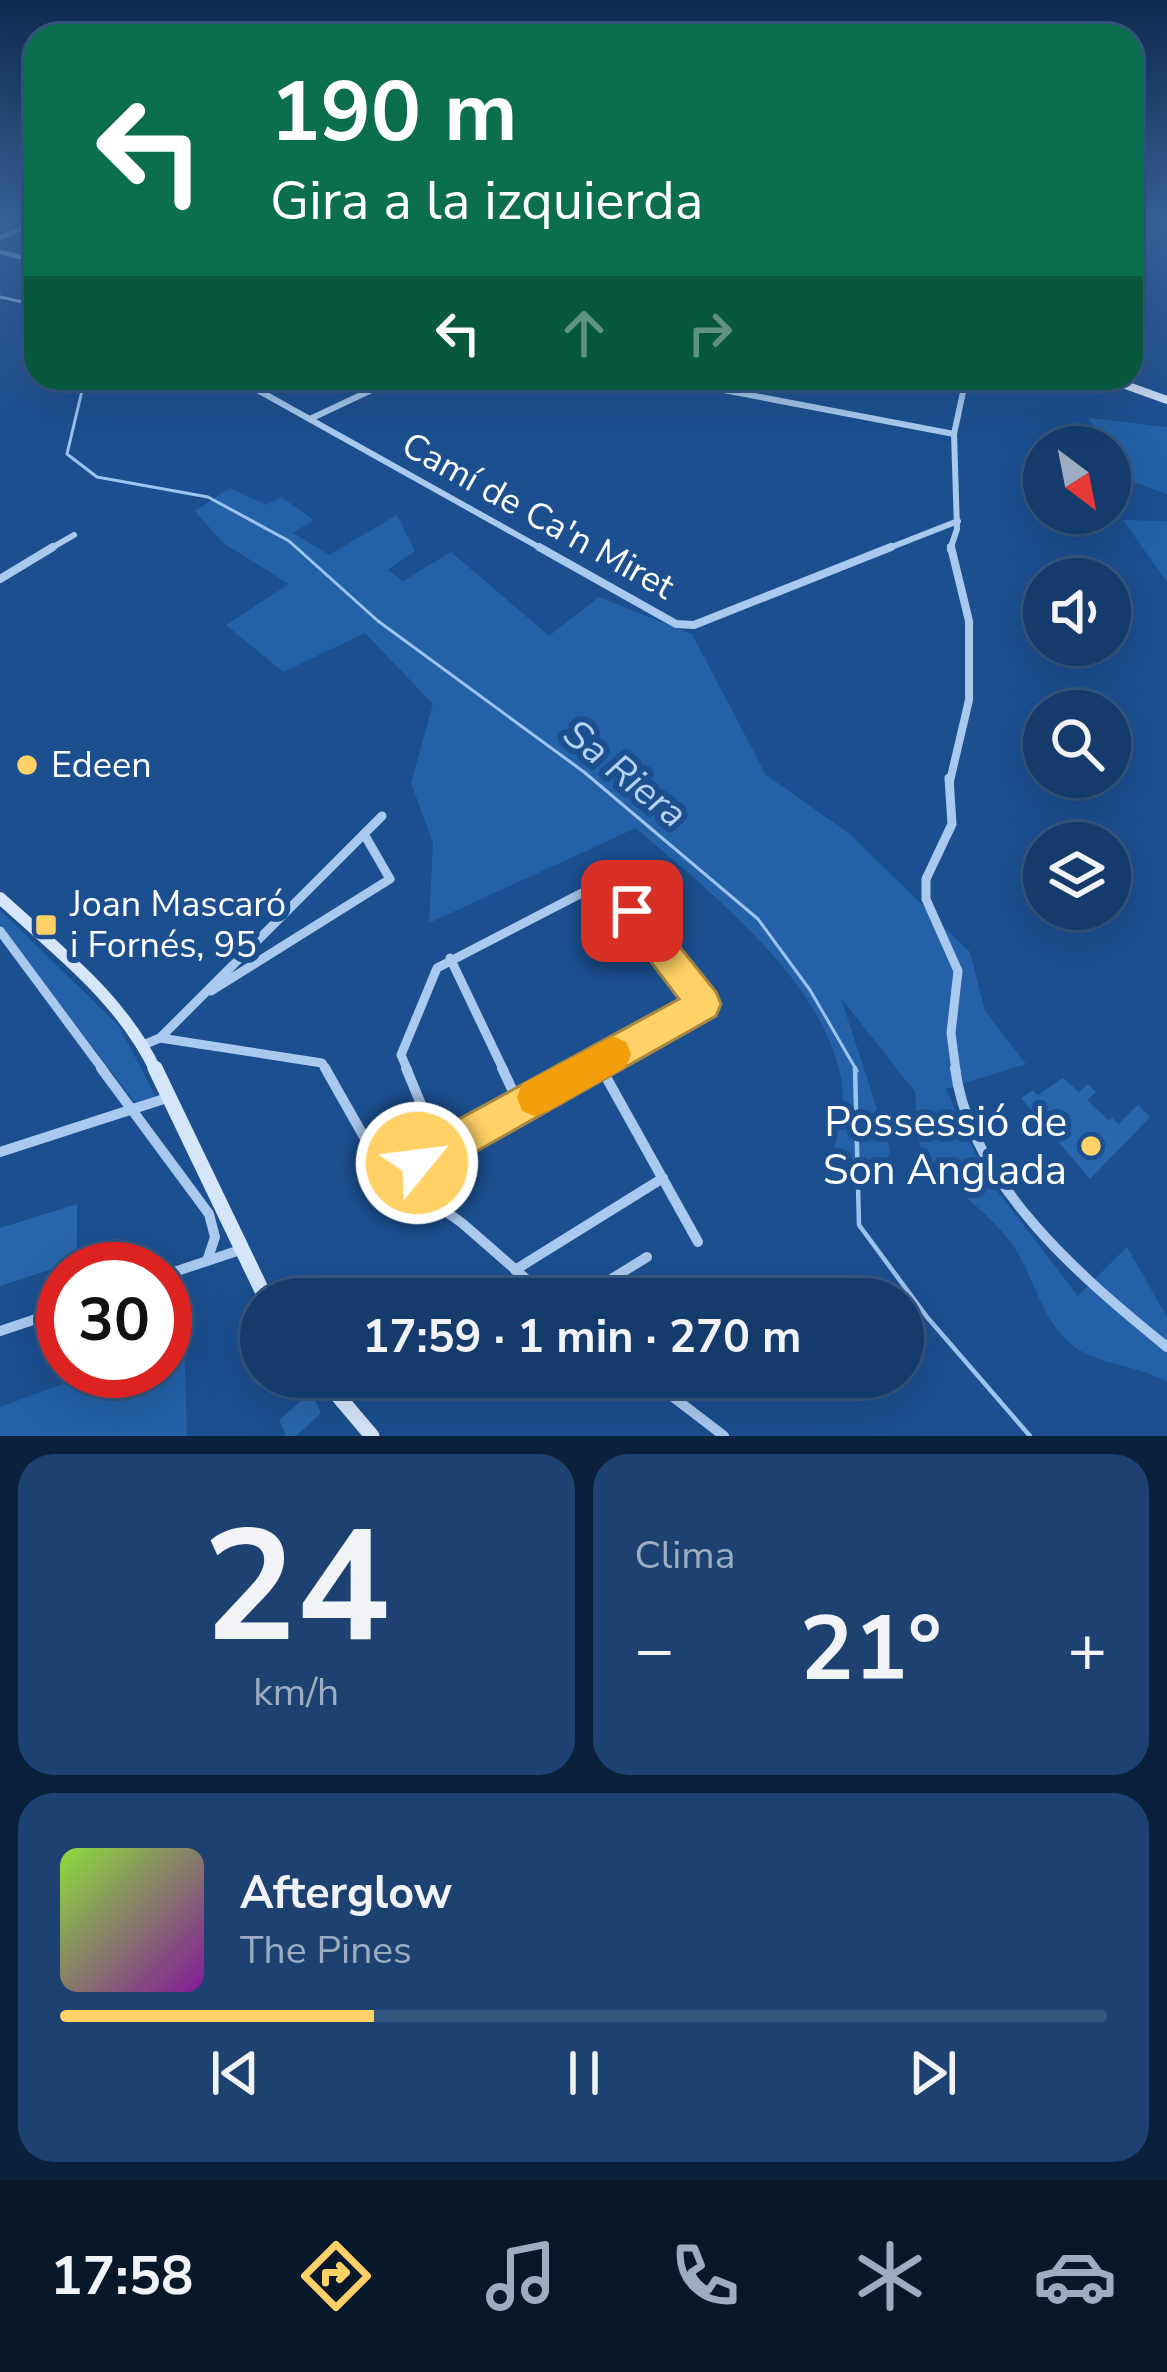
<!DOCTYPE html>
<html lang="es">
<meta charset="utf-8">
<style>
:root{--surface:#143b6b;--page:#1d4271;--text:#f1f3f6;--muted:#9dadc1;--line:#33557e;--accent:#ffd166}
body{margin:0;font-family:"Nunito Sans",sans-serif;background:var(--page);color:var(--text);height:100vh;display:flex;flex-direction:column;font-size:45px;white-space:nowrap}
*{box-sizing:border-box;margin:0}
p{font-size:39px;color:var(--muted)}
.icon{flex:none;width:66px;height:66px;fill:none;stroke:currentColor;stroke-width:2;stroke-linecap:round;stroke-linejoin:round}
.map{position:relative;height:1436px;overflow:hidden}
.sheet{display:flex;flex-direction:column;gap:18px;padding:18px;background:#0b203b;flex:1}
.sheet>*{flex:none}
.hud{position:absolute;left:24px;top:24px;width:1119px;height:366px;border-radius:36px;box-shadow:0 12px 48px #0002,0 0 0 3px var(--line);background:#0b6e4f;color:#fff;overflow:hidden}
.needle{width:78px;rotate:148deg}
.tools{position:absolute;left:1023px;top:426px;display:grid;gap:24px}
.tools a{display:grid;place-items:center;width:108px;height:108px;border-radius:50%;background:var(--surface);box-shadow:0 12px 48px #0002,0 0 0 3px var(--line);font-size:60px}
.speed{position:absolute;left:36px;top:1242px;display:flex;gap:24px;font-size:60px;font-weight:700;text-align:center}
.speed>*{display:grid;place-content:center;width:156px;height:156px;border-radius:50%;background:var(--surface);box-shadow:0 12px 48px #0002,0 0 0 3px var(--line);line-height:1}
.speed .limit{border:18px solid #d22;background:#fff;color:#111}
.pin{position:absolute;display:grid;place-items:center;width:102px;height:102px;color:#fff;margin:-51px;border-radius:24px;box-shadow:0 6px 18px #0006}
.me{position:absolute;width:132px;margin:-66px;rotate:61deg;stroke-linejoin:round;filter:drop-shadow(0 0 9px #0008)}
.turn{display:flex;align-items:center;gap:42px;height:252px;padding:0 48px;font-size:54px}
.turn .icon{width:156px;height:156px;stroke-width:2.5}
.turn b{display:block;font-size:84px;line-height:102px}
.lanes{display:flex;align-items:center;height:114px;padding:0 48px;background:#0003;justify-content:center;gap:60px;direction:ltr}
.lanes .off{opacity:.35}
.big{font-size:90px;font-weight:700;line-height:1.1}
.sheet .tile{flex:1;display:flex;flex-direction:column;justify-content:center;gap:18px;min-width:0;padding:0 42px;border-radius:36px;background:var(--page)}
.sheet .dial{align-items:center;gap:0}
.dial b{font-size:156px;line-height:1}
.song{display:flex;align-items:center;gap:36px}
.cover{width:144px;height:144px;border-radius:18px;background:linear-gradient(135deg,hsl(90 70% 55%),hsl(290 70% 35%))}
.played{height:12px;border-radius:6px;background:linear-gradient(90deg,var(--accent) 30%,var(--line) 30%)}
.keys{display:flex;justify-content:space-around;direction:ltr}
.heat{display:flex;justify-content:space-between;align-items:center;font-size:66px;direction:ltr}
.sheet .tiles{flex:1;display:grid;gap:18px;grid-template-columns:1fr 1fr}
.tile:last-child{grid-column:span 2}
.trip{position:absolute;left:240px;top:1278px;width:684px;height:120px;border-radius:60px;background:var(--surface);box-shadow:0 12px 48px #0002,0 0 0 3px var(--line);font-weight:700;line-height:120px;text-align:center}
.tabs{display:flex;height:192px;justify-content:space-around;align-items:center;background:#08182b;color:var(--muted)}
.tabs .icon{width:84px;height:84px}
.tabs .active{color:var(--accent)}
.tabs b{font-size:54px;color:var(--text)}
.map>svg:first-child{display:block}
.green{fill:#2461a8}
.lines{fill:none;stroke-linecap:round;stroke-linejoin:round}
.stream-far1{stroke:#9cc4f0;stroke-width:3}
.stream{stroke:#9cc4f0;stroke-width:4.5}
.building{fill:#2a66ad}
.street-far4{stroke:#a9c9ee;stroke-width:4.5}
.street-far3{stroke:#a9c9ee;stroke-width:6}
.street-far2{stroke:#a9c9ee;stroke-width:8}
.street-far1{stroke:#a9c9ee;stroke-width:9}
.street{stroke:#a9c9ee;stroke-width:10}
.secondary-far2{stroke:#d6e6fa;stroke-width:8}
.secondary-far1{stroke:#d6e6fa;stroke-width:12}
.secondary{stroke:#d6e6fa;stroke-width:15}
.route{fill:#ffd166;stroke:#a68842;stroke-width:3}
.slow{fill:#f59e0b}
.poi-dot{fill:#ffd166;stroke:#1b4f8f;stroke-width:4.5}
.labels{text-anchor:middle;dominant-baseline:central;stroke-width:12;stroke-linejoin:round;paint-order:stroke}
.street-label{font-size:36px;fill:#fff;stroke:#1b4f8f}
.poi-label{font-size:36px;fill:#fff;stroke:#1b4f8f;text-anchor:start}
.water-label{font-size:39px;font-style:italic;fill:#b5d3f5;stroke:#1b4f8f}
.near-poi-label{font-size:42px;fill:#fff;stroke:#1b4f8f;text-anchor:end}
</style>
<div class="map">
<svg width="1167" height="1436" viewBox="0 0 1167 1436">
<rect width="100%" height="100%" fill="#1b4f8f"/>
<!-- green -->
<g class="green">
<polygon points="1088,418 1167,427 1167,494 1122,478 1110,481 1110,447 1093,447 1097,430"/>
<path d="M230,488L266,505L281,497L314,520L293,533L329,555L397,515L415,551L388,570L403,581L451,552L549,636L599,597L692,634L766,775L850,834L970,952L985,1011L1026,1064L946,1089L985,1175L1078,1296L1127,1247L1167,1317V1382C1140,1366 1106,1366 1081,1351C1047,1331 1038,1290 1021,1259C999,1216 950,1190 920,1152L915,1092L841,998L890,1149L880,1190L831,1170C834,1143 847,1104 841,1078C821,977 709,892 636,828L429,923L433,843L411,783L433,704L365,633L283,672L226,625L289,584L223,543L195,511Z"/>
<polygon points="1123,520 1167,521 1167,582"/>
<polygon points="0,910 119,1026 157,1099 137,1105 0,925"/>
<polygon points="184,1340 187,1436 0,1436 0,1407 97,1371 165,1371 165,1347"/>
</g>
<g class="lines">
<!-- stream-far1 -->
<g class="stream-far1">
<polyline points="0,297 36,305"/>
<polyline points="85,378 67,454 97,477 208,497 289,541 378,621 584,772 758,919 810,990 857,1071"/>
</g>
<!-- stream -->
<polyline class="stream" points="855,1068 859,1225 927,1317 1030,1436"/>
</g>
<!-- building -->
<g class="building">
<polygon points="1063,1078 1079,1092 1088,1084 1096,1092 1087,1100 1109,1121 1112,1118 1119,1124 1138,1105 1150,1117 1090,1179 1021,1098 1033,1090 1038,1095"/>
<polygon points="77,1204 77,1261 0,1286 0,1228"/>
<polygon points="311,1392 321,1413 296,1436 286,1436 279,1420"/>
</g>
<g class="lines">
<!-- street-far4 -->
<g class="street-far4">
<polyline points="1131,226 1137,221"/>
<polyline points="0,238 36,222"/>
<polyline points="0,252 36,261"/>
</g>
<!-- street-far3 -->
<g class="street-far3">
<polyline points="236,378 544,550"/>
<polyline points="660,378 954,434"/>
<polyline points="310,419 397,378"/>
<polyline points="48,550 74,535"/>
<polyline points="884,550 958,521"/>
<polyline points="950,550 957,529 954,434 966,378"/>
</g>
<!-- street-far2 -->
<g class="street-far2">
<polyline points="539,547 676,624 694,625 891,547"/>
<polyline points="0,579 53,547"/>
<polyline points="950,781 969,700 969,621 951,547"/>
</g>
<!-- street-far1 -->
<g class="street-far1">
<polyline points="949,778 952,824 926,879 926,899 958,971 951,1033 956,1071"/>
<polyline points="0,931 104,1071"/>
<polyline points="450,958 504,1071"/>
<polyline points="211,991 390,879 364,834"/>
<polyline points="160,1038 322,1063 327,1071"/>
<polyline points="143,1045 160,1038 382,816"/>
<polyline points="598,1063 603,1071"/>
<polyline points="408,1071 401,1055 437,968 607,880 704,1004 583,1071"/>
</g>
<!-- street -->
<g class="street">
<polyline points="101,1068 209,1214 215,1237 207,1261"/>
<polyline points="325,1068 380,1165 462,1223 549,1299"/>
<polyline points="406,1068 440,1150"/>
<polyline points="502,1068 520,1106"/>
<polyline points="601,1068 698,1242"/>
<path d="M955,1068C970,1184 1082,1278 1167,1347"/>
<polyline points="0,1152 167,1098"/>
<polyline points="394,1176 588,1068"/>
<polyline points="515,1270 663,1178"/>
<polyline points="165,1275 240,1250"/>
<polyline points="579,1299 647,1257"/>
<polyline points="0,1331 63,1310"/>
<polyline points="647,1377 724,1436"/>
</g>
<!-- secondary-far2 -->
<polyline class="secondary-far2" points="1106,378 1167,400"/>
<!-- secondary-far1 -->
<path class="secondary-far1" d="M0,898C59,952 121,998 156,1071"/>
<!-- secondary -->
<g class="secondary">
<polyline points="155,1068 266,1299"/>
<polyline points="322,1377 372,1436"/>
</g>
</g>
<!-- sky -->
<linearGradient id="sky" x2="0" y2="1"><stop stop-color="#0f2b4f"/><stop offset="0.52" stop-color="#39639b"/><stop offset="1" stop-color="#39639b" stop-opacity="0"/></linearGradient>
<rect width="1167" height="422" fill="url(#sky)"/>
<!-- route -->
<polygon class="route" points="632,896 643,901 716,992 721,1004 716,1016 431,1177 417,1182 404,1177 398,1163 404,1149 679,999 620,921 615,911 620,901"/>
<!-- slow -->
<polygon class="slow" points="613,1036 626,1042 631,1054 626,1067 548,1111 535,1116 522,1111 517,1097 522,1084"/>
<!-- markers -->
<g class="poi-dot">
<circle cx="27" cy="765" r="12"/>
<rect x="34" y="913" width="24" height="24" rx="6"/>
<circle cx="1091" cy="1146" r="12"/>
</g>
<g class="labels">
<!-- street labels -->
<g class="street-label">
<text transform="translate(538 516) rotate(29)">Camí de Ca'n Miret</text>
</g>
<!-- poi labels -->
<g class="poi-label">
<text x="51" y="765">Edeen</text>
<text x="70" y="904">Joan Mascaró<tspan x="70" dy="41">i Fornés, 95</tspan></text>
</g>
<!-- water labels -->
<g class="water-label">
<text transform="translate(625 774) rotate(39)">Sa Riera</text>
</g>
<!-- near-poi labels -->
<g class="near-poi-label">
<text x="1067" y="1122">Possessió de<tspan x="1067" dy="48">Son Anglada</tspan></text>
</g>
</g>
</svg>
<div class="tools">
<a><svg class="needle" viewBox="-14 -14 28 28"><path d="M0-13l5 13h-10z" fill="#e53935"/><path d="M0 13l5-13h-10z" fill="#9dadc1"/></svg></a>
<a><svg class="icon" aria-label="sound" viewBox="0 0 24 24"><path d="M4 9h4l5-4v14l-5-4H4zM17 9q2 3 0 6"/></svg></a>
<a><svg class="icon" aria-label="search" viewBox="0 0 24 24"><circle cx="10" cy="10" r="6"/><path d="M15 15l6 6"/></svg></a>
<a><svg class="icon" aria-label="layers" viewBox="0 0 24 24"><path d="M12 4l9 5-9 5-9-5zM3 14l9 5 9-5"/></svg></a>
</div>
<div class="speed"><div class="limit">30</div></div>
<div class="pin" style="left:632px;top:911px;background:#d93025"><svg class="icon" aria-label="arrive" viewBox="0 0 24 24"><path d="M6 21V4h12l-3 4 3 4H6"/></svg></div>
<svg class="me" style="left:417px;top:1163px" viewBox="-20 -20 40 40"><circle r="17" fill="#ffd166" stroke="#fff" stroke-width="3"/><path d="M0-11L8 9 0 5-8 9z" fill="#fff"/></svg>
<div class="trip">17:59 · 1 min · 270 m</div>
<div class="hud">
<div class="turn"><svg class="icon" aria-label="left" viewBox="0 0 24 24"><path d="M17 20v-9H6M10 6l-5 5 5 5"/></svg><div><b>190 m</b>Gira a la izquierda</div></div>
<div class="lanes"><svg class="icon" aria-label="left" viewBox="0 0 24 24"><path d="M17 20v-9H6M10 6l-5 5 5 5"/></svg><svg class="icon off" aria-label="ahead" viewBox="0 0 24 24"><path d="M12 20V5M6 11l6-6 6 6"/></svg><svg class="icon off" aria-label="right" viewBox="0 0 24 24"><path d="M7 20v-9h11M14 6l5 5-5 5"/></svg></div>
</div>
</div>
<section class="sheet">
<div class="tiles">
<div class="tile dial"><b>24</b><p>km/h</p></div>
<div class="tile"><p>Clima</p>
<div class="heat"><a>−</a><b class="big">21°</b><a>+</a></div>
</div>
<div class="tile">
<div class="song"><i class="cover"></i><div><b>Afterglow</b><p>The Pines</p></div></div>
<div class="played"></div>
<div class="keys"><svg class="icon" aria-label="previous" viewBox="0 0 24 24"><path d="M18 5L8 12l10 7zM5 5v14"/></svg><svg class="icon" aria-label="pause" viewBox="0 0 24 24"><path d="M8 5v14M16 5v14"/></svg><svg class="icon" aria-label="next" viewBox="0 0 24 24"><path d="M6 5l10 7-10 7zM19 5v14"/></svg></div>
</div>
</div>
</section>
<nav class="tabs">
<b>17:58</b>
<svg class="icon active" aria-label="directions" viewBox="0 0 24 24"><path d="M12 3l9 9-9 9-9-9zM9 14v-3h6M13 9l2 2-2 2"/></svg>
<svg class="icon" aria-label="music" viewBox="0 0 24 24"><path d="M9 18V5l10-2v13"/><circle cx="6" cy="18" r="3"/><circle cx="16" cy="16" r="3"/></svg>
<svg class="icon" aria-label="phone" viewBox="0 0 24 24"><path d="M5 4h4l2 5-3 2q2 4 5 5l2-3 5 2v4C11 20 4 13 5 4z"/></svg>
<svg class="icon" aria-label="climate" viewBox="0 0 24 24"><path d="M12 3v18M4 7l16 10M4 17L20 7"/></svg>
<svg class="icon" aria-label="car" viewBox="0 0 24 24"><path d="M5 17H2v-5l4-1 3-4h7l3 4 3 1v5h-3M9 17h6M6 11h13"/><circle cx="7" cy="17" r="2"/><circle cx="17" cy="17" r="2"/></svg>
</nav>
